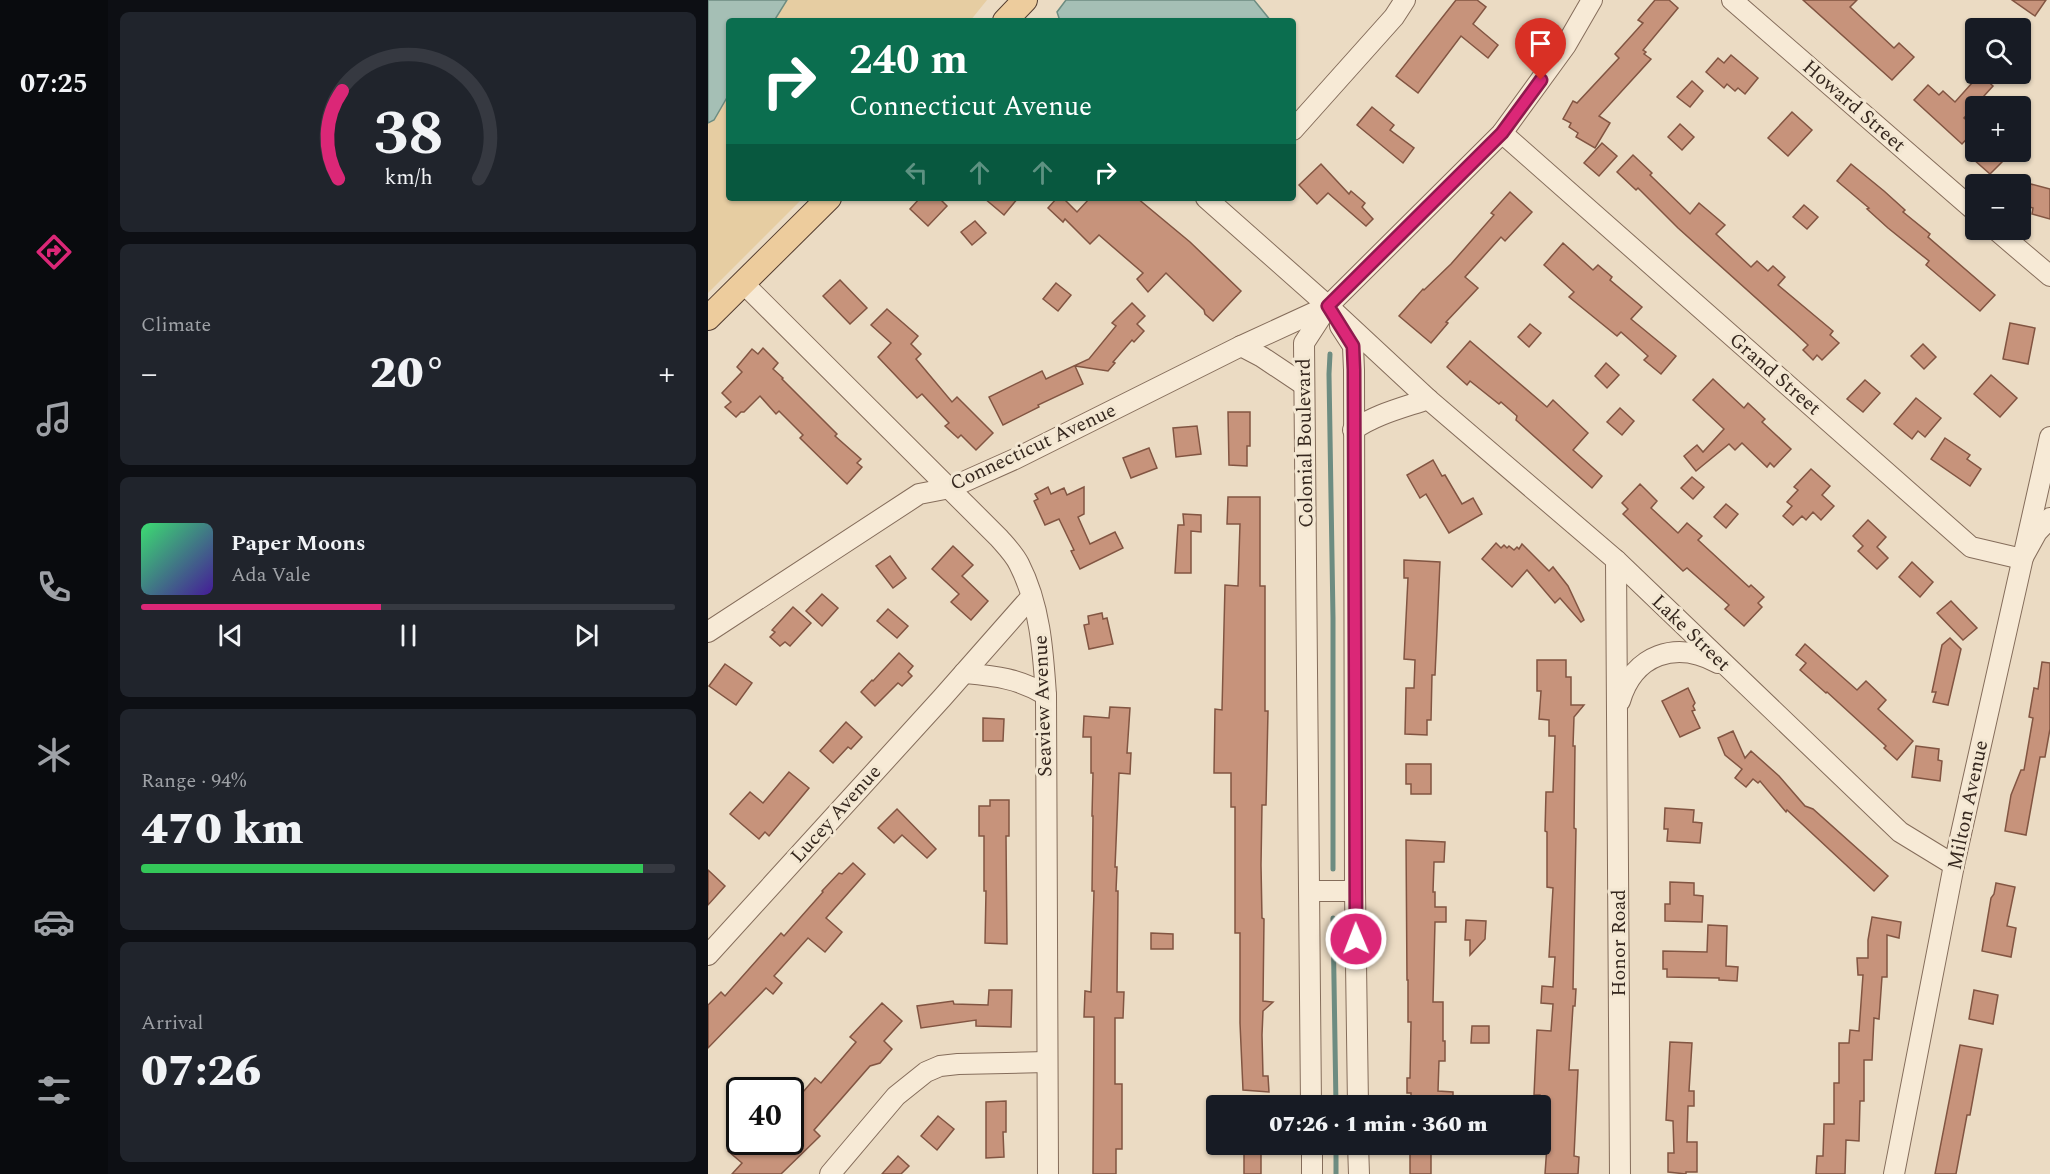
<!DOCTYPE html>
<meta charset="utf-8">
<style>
:root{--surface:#171b24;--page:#20242c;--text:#f1f3f6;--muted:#9ea1a6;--line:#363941;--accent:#db2777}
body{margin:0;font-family:Spectral,serif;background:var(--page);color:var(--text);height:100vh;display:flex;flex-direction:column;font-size:22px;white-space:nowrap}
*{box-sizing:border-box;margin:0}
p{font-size:20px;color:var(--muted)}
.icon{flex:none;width:33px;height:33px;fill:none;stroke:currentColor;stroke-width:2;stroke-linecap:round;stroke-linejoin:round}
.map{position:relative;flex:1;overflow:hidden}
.panel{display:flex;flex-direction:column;gap:12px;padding:12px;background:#0d0f14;width:600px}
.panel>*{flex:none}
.guide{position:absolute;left:18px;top:18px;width:570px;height:183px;border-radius:6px;box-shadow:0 2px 4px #0004;background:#0b6e4f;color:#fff;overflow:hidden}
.fabs{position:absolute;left:1257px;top:18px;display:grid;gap:12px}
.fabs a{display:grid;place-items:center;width:66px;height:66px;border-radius:6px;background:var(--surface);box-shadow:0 2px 4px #0004;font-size:30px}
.speed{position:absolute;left:18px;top:1077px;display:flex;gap:12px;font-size:30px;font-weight:700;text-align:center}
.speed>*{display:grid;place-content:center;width:78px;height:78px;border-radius:50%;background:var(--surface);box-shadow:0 2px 4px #0004;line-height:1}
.speed .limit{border:3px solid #111;border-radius:9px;background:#fff;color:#111}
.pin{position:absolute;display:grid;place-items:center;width:51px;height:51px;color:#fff;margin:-62px -26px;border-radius:50% 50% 50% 0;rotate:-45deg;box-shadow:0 0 6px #0007}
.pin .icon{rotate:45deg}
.me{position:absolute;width:66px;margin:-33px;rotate:359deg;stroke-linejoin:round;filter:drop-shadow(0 0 4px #0008)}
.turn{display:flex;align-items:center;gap:21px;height:126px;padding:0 24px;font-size:27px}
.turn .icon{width:78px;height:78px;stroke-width:2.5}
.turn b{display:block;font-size:42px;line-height:51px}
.lanes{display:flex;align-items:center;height:57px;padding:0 24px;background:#0003;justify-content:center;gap:30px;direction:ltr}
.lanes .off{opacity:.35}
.big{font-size:45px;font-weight:800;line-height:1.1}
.panel .widget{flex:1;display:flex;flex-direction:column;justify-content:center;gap:9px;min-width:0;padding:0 21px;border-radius:9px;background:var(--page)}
.panel .dial{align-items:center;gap:0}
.dial svg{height:156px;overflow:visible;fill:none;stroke:var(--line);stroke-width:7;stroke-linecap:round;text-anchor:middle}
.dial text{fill:var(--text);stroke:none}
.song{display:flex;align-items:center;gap:18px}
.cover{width:72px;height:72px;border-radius:9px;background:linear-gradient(135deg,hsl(140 70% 55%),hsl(260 70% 35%))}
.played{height:6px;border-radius:3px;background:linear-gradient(90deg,var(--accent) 45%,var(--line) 45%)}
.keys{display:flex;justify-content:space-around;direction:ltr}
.heat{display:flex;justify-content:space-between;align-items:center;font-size:33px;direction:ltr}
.charge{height:9px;border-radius:4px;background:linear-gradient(90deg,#34c759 94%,var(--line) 0)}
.trip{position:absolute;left:498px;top:1095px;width:345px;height:60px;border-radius:6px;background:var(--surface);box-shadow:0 2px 4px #0004;font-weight:800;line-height:60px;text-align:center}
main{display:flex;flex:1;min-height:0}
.dock{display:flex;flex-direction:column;width:108px;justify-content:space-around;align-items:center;background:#090b0e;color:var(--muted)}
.dock .icon{width:42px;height:42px}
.dock .active{color:var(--accent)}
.dock b{font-size:27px;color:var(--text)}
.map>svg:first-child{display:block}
.sand{fill:#e6cda2}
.water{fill:#a5bfb5;stroke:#6d8c81;stroke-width:1.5}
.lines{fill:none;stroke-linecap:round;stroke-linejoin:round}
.stream{stroke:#6d8c81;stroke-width:5}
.building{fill:#c7937b;stroke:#825542;stroke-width:1.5}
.minor-casing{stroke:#856d5b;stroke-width:22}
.major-casing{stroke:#533c2f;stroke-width:26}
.minor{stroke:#f7ead6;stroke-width:20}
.major{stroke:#edcc9d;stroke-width:24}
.route-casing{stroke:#8e194d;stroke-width:15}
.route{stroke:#db2777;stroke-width:10}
.labels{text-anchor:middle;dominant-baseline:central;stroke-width:6;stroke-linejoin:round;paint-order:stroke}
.street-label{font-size:20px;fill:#35271e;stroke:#f3e7d2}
</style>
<main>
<nav class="dock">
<b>07:25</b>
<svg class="icon active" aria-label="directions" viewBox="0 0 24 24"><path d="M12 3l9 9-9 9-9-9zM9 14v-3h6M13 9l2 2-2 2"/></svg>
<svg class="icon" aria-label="music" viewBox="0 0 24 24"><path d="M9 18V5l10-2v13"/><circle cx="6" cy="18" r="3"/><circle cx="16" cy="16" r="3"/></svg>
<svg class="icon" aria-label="phone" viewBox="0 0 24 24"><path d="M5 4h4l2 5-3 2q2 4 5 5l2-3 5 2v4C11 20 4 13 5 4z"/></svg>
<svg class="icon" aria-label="climate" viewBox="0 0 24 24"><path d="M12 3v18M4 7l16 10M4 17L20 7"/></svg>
<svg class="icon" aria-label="car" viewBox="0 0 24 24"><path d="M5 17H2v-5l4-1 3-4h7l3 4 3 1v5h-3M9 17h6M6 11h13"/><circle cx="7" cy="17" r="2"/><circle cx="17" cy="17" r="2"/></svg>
<svg class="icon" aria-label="filters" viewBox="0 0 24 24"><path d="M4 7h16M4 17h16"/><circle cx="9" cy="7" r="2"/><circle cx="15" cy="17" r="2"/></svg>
</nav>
<section class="panel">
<div class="widget dial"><svg viewBox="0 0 100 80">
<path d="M14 69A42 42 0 1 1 86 69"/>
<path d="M14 69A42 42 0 0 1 16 24" stroke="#db2777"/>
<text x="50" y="56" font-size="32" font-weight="700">38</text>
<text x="50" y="72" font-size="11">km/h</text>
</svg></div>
<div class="widget"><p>Climate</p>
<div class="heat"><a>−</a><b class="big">20°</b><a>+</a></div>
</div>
<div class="widget">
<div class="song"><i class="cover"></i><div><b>Paper Moons</b><p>Ada Vale</p></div></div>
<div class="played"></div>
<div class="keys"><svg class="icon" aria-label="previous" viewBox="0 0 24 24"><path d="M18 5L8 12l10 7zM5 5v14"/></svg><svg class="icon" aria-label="pause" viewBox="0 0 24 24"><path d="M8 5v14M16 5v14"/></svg><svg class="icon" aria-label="next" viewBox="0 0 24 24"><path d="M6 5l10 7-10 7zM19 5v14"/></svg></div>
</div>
<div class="widget"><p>Range · 94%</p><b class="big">470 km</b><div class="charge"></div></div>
<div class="widget"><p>Arrival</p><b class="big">07:26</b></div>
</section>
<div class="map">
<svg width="1342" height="1174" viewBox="0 0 1342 1174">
<rect width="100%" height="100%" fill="#ebdbc3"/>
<!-- sand -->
<g class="sand">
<polygon points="79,0 279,0 262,21 66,21"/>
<polygon points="21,94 21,198 95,198 0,293 0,123 6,120"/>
</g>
<!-- water -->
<g class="water">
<polygon points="0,0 79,0 66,21 21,21 21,94 6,120 0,123"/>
<polygon points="358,0 546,0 563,21 352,21 349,12"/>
</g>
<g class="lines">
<!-- stream -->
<g class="stream">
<polyline points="622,354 621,374 625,618 625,869"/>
<polyline points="625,918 628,1106"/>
<polyline points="628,1174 628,1144"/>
</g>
</g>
<!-- building -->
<g class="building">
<polygon points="748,0 769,0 778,7 765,24 790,45 780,58 753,36 710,93 688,76"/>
<polygon points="947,0 961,0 970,8 935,50 938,52 936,54 943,59 891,116 902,123 887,148 868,137 870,133 861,127 863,123 855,119 865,101 869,103 911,58 907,54 935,23 930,20"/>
<polygon points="1095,0 1149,0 1142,7 1186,48 1191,43 1206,57 1184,80"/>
<polygon points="1304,0 1338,0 1327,16"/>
<polygon points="1023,55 1050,78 1037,94 1030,88 1027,91 1019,84 1016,88 998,72 1010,58 1016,63"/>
<polygon points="1272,74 1285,86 1256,118 1268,129 1254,144 1206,100 1220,85 1231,95 1235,91 1247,102"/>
<polygon points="984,81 995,91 982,107 969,97"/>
<polygon points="664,107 686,125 682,130 706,148 695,163 649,125"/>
<polygon points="1084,112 1104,130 1080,156 1060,138"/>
<polygon points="972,124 986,137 974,150 960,137"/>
<polygon points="894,143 909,156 891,176 876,163"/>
<polygon points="1272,152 1304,152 1282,174 1265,159"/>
<polygon points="925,155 944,173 942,175 982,214 991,203 1017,225 1008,234 1043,267 1049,261 1060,271 1065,266 1077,277 1070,285 1125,331 1122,335 1131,343 1114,360 1109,355 1105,360 1095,350 1100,345 1086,332 970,228 930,188 928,190 909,172"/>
<polygon points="613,164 641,194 643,191 657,203 654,207 665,219 658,226 620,193 609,204 591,185"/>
<polygon points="1143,164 1176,191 1197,210 1195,212 1222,234 1220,237 1287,295 1272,311 1218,265 1221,261 1180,228 1159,209 1161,208 1129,181"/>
<polygon points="1315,182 1342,189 1342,219 1324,214 1325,208 1312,204"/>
<polygon points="802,192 824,212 797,241 793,237 757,277 770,288 738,322 740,323 723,343 691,316 715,289 716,290 743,264 786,215 783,213"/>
<polygon points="212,198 231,198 239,206 220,226 202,209"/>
<polygon points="276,198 310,198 296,215"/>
<polygon points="349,198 355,198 369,212 382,198 429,198 482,242 533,291 505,321 497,314 496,310 458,273 440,292 429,279 435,273 391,235 382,244 357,219 355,222 340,208"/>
<polygon points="1096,205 1110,217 1099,229 1085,217"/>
<polygon points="267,221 278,233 264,245 253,232"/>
<polygon points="855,243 885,270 890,265 904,277 902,280 934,307 923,319 968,356 953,374 936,360 940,356 913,332 909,336 861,297 866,292 836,265"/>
<polygon points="132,280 159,308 142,324 115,296"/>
<polygon points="348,283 363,295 350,311 335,299"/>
<polygon points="424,303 437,316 429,324 436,331 426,342 424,340 405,362 407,363 400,371 367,366 375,384 330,405 331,407 295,425 281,397 334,371 338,379 381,359 408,326 404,323"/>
<polygon points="179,309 210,336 203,344 213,354 208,359 244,402 249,397 285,433 268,450 253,435 250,438 237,426 241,423 214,394 209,398 170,357 183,343 163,325"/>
<polygon points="1302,323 1327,328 1320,364 1295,359"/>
<polygon points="822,324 833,333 821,347 810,337"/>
<polygon points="762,341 839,407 845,400 880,433 865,450 894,476 884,488 808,420 809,416 793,402 791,404 762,381 759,385 739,367"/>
<polygon points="1215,344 1228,357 1216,369 1203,356"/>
<polygon points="55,348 70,363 65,369 75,378 74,379 129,434 127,436 153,459 149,463 154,467 139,484 92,438 95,435 71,411 68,414 52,396 36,412 33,412 28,417 17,407 23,402 14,393 34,372 29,367 44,349 50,354"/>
<polygon points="898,363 911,375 899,388 887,376"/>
<polygon points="1283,375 1309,398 1292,417 1266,394"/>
<polygon points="1005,379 1036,408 1040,403 1057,419 1054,422 1083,449 1066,467 1062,463 1059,467 1034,443 1027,450 1021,444 988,471 976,456 989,445 995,452 1016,429 985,400"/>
<polygon points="1157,380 1172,393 1155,412 1139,399"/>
<polygon points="1208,398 1233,418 1217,437 1210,431 1204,439 1186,424"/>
<polygon points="912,408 926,421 914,435 899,422"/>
<polygon points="520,412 542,412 542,446 539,446 539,466 521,465"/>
<polygon points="489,426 493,454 468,457 465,428"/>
<polygon points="1237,438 1262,455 1259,459 1273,469 1262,486 1223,459"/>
<polygon points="441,448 449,468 423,478 415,458"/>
<polygon points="725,460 734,476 737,475 754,504 765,498 774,514 741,533 718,494 712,498 699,475"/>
<polygon points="1103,469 1122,486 1114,495 1126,506 1113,520 1105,512 1098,520 1094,516 1085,525 1075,516 1084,506 1079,502 1090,490 1086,487"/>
<polygon points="984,477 996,487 985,499 973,488"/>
<polygon points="932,484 949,501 943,508 970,533 979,523 994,536 990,540 1041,587 1043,585 1056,597 1050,603 1054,607 1036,626 1017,609 1021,605 979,568 975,571 915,514 920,509 914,503"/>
<polygon points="340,487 343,494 356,488 359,495 376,487 376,514 370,517 382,544 407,532 415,548 372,569 363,551 366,550 351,519 337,525 326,501 330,499 327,494"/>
<polygon points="520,497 552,497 552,586 557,586 557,711 560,711 558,805 554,805 553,865 554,918 556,919 555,1001 565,1002 555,1011 554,1035 555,1076 560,1076 561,1092 535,1090 532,1023 532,933 527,933 527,807 523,807 523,773 506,773 507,709 514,710 517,585 530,586 532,524 519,524"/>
<polygon points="1018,504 1030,514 1018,528 1006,517"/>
<polygon points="475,514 493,515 493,532 483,531 483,573 467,573 470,525 476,525"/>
<polygon points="1160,520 1178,537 1169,547 1180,558 1169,569 1150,551 1155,546 1145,536"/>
<polygon points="788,543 793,548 796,545 799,548 801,546 806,550 809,547 811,549 814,544 841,571 845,567 860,586 876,620 873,622 852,598 847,603 819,570 804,587 774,559"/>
<polygon points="245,546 265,565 254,576 280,601 263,620 243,602 251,594 224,569"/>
<polygon points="182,556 198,578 185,588 168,566"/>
<polygon points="696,560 732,562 727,675 724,675 723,720 719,720 719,735 697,734 698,688 706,688 707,660 696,659 700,578 696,578"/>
<polygon points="1204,562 1225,582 1212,597 1191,577"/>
<polygon points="114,594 130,608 114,626 98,611"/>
<polygon points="1243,601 1269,628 1255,640 1229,613"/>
<polygon points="85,607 103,623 82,646 77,642 72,646 62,637 67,632 64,630"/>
<polygon points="180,609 200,626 189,638 169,621"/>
<polygon points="394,613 395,619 399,618 405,644 381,649 376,625 381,624 380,616"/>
<polygon points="1242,638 1253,649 1240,705 1225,702 1228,692 1224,692 1234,645"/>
<polygon points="1097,644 1149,690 1158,681 1178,700 1170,709 1205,741 1189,760 1176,748 1178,746 1119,692 1118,693 1092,670 1098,663 1088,655"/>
<polygon points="191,653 205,666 200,672 204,676 194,686 190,683 167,706 153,692 164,680 165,681"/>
<polygon points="829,660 858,660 858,677 863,677 863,705 876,705 866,717 865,746 867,746 866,828 868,829 865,989 868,989 867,1006 865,1006 861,1070 870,1070 866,1156 871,1157 870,1174 837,1174 840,1131 832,1131 832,1095 826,1095 829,1030 843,1031 845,1004 833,1003 834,986 845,987 847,957 841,957 845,888 839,887 839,832 837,831 838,792 845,792 847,736 841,736 841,720 831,719 833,691 829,691"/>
<polygon points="1334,662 1342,663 1342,729 1337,757 1332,757 1318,835 1297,831 1303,795 1313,770 1316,770 1325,718 1321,717 1326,688 1330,689"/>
<polygon points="17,664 44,683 28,705 1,686"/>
<polygon points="980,688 987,703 985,706 987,710 984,711 992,728 972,737 954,701"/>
<polygon points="402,707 422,708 419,753 423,753 422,774 411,773 407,867 409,867 408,891 410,891 409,992 416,992 415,1018 407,1018 407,1084 414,1084 414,1149 408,1149 408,1174 385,1174 386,1017 376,1017 377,991 383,992 386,891 384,891 385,816 384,816 385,773 383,773 383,737 375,737 376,716 401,718"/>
<polygon points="275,718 296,719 295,741 275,741"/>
<polygon points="138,722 154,737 143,749 140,747 125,763 112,751"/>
<polygon points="1025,731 1037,758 1043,751 1071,776 1097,806 1105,809 1180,876 1166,891 1079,810 1078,812 1052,781 1050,783 1045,779 1038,787 1027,778 1034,769 1017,755 1010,738"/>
<polygon points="1208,746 1231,749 1230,760 1234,761 1232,781 1204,777"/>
<polygon points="698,764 723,764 723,794 703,794 703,784 698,784"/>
<polygon points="81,772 101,788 61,836 57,832 51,839 22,814 42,792 55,803"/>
<polygon points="282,800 301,800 301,836 298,836 299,944 277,943 278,891 276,891 276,836 271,836 271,806 282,806"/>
<polygon points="957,808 986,810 985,822 994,823 992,843 959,841 960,829 956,829"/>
<polygon points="189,809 228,849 219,858 194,835 186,843 170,828"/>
<polygon points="698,840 737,842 736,862 726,862 725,892 727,892 727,907 738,907 738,922 727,922 725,1002 735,1002 735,1041 737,1041 737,1061 731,1061 730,1091 745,1092 745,1106 703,1106 703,1093 699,1093 699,1078 702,1078 703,1022 700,1022 700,980 699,980"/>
<polygon points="145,863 157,874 118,918 134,932 117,952 100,938 66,976 74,983 65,994 58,988 0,1048 0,1005 13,992 17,996 73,933 76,936 115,892 114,891 131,873 134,874"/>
<polygon points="0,870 17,886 0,905"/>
<polygon points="962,882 986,883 986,895 995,896 994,922 957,921 957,904 962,904"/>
<polygon points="1288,883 1307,887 1299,926 1308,928 1303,957 1274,951 1283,898 1286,894"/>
<polygon points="1164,917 1193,922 1191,938 1179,935 1179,977 1174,977 1171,1019 1166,1018 1164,1060 1156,1060 1156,1101 1152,1101 1151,1141 1138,1140 1137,1174 1108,1174 1109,1156 1115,1156 1116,1124 1126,1124 1126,1083 1131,1083 1131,1043 1141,1043 1142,1030 1151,1031 1155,975 1150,975 1149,958 1160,958 1160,940"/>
<polygon points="758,920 778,921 777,939 762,955 762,940 757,940"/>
<polygon points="1000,925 1019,926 1018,966 1030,967 1029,981 1011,980 1011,978 959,977 959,969 955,969 955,951 999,952"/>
<polygon points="443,933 465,934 465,949 443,949"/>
<polygon points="281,990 304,990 303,1027 268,1026 268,1020 213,1028 209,1006 245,1001 246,1004 280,1005"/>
<polygon points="1266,990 1290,995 1285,1024 1261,1019"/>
<polygon points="174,1003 194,1021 176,1041 184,1049 172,1063 162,1066 106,1130 112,1136 73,1174 24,1174 34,1163 20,1151 29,1142 82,1142 82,1081 95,1092 107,1078 113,1083 148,1042 142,1037"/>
<polygon points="764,1026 781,1026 781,1043 763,1043"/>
<polygon points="962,1042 984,1043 981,1091 986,1091 986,1106 980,1106 979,1142 989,1142 989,1172 978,1172 978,1174 960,1172 960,1153 966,1153 965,1121 958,1120"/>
<polygon points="1252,1045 1274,1049 1262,1115 1259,1115 1248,1174 1227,1174"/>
<polygon points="298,1101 298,1132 295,1132 296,1157 278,1158 278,1102"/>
<polygon points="230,1116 246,1129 229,1150 213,1136"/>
<rect x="536" y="1144" width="17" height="30"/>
<polygon points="702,1151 723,1152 723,1174 702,1174"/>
<polygon points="190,1156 201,1166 193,1174 174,1174"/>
</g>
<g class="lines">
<!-- minor casing -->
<g class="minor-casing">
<g id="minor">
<polyline points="1024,0 1268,212"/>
<polyline points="585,130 686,17 697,0"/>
<polyline points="794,133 1263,547 1314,559 1329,532 1342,518"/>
<polyline points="498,198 620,306 720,399 908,560 1192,832 1246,865"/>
<polyline points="1288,230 1342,276"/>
<path d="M35,283L291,538C298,546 306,554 311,564C332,605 335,650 338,695L340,1174"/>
<polyline points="632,326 645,346 646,370 647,891 650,1106"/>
<polyline points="533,346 554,357 596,385"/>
<path d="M645,430C668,414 694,408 720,399"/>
<polyline points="908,560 912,1174"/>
<polyline points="0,632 211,494 242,488 307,459 533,346 620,306 794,133 858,45 884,0"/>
<path d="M256,673C287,676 310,678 338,695"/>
<path d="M912,701C926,654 968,640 1010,663"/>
<polyline points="602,891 647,891"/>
<polyline points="0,955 234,698 323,597"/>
<polyline points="603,1106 596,343 620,306"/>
<polyline points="604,1144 604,1174"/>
<polyline points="650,1144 651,1174"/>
<polyline points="122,1174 188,1096 218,1072 232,1066 250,1064 338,1062"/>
<polyline points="1186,1174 1246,865 1342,437"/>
</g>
</g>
<!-- major casing -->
<g class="major-casing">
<g id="major">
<polyline points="297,21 317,0"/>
<polyline points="0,318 121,198"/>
</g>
</g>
<!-- minor -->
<use href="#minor" class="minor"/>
<!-- major -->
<use href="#major" class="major"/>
</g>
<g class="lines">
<!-- route casing -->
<g class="route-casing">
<polyline id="route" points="648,939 646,370 645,346 620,306 794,133 833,80"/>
</g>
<!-- route -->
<use href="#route" class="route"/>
</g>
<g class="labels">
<!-- street labels -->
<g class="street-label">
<text transform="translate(1146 106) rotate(41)">Howard Street</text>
<text transform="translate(1067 374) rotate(41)">Grand Street</text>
<text transform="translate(597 443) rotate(-91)">Colonial Boulevard</text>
<text transform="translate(325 447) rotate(-25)">Connecticut Avenue</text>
<text transform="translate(983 633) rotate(44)">Lake Street</text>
<text transform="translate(335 706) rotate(-92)">Seaview Avenue</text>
<text transform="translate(1260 805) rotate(-78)">Milton Avenue</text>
<text transform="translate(128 814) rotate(-48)">Lucey Avenue</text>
<text transform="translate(911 943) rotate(-90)">Honor Road</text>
</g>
</g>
</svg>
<div class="fabs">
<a><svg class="icon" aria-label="search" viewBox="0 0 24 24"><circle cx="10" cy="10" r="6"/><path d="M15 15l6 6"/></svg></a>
<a>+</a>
<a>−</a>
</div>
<div class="speed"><div class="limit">40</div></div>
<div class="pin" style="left:833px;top:80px;background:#d93025"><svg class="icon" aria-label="arrive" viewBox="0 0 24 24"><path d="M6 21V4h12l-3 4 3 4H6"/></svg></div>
<svg class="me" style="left:648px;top:939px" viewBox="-20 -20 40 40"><circle r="17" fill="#db2777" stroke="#fff" stroke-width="3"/><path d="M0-11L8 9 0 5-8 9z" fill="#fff"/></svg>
<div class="trip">07:26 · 1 min · 360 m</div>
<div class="guide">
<div class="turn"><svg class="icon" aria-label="right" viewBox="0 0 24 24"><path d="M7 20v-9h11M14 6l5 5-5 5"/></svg><div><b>240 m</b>Connecticut Avenue</div></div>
<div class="lanes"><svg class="icon off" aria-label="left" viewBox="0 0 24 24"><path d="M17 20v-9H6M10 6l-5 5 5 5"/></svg><svg class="icon off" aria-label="ahead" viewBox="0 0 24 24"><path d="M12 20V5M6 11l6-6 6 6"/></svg><svg class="icon off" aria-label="ahead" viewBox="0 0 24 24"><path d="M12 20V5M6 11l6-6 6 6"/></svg><svg class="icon" aria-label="right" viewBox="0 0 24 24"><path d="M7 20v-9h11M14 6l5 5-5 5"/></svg></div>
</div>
</div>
</main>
